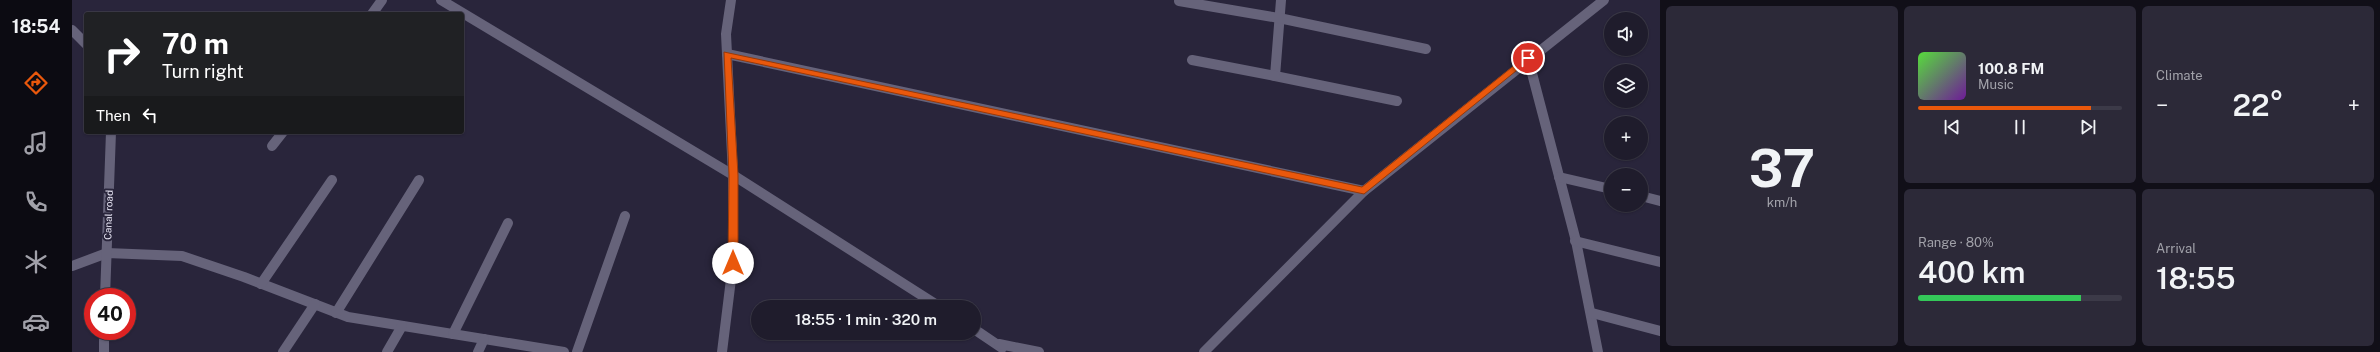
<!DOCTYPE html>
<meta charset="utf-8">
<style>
:root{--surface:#1f1c2c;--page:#2c2938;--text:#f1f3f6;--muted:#a1a1a9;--line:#3c3a48;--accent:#ea580c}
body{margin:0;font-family:"Public Sans",sans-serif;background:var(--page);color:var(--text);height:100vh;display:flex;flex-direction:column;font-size:15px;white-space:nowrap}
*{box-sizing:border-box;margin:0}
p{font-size:13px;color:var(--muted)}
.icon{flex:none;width:22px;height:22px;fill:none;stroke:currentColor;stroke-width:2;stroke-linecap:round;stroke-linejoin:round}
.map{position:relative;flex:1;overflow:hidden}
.side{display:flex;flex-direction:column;gap:6px;padding:6px;background:#110f18;width:720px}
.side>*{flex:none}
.top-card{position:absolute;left:12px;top:12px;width:380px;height:122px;border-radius:4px;box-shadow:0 1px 3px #0004,0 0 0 1px var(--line);background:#202124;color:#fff;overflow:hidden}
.controls{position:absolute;left:1532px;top:12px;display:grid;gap:8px}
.controls a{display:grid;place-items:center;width:44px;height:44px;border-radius:50%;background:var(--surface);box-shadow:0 1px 3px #0004,0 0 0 1px var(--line);font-size:20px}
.speed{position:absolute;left:12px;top:288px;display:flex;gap:8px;font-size:20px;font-weight:700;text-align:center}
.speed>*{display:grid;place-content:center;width:52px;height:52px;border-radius:50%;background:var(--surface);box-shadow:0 1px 3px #0004,0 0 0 1px var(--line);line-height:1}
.speed .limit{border:6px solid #d22;background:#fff;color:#111}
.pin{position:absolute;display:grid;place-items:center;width:34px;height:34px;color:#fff;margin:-17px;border:2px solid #fff;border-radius:50%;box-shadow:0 1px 4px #0007}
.me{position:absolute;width:44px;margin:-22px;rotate:0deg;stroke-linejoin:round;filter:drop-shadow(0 0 3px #0008)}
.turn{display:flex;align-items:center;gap:14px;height:84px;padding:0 12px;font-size:18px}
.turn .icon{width:52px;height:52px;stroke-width:2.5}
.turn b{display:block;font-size:28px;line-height:34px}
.then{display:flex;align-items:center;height:38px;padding:0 12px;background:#0003;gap:8px;font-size:15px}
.big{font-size:30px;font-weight:600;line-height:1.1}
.side .tile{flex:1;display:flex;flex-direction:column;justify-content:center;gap:6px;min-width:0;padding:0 14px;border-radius:6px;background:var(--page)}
.side .dial{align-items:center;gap:0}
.dial b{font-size:52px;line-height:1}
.song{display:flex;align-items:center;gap:12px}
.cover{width:48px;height:48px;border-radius:6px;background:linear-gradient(135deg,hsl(110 70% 55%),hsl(280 70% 35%))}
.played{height:4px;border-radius:2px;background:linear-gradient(90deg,var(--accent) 85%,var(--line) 85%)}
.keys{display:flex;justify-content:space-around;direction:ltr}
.heat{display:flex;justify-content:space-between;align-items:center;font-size:22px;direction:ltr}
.charge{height:6px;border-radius:3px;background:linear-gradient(90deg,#34c759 80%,var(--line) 0)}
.side .tiles{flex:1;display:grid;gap:6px;grid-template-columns:repeat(3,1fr)}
.tile:first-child{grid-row:span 2}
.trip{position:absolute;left:679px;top:300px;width:230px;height:40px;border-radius:20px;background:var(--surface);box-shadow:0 1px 3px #0004,0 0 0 1px var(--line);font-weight:600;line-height:40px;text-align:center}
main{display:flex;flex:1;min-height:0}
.dock{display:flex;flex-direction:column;width:72px;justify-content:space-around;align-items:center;background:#0c0b12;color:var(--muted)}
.dock .icon{width:28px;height:28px}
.dock .active{color:var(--accent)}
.dock b{font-size:18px;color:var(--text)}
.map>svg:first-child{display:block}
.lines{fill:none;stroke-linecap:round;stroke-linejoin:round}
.minor{stroke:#66637a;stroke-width:10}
.route{fill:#ea580c;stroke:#983908}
.labels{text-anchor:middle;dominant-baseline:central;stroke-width:4;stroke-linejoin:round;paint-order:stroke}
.street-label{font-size:10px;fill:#e5e3f2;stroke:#29253b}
</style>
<main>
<nav class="dock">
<b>18:54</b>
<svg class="icon active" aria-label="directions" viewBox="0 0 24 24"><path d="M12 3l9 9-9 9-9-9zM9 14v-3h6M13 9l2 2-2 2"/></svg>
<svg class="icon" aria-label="music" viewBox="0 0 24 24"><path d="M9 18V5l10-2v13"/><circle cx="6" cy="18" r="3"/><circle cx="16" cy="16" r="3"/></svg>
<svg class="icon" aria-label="phone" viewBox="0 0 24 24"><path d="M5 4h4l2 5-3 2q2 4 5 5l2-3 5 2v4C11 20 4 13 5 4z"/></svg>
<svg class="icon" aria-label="climate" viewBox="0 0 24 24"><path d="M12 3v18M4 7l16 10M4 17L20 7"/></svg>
<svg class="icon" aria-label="car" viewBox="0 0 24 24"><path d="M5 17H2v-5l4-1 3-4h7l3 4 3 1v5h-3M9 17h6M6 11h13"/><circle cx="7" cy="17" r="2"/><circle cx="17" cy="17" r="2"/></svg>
</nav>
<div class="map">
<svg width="1588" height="352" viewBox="0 0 1588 352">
<rect width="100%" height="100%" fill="#29253b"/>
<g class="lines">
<!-- minor -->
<g class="minor">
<polyline points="369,0 661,175 868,307"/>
<polyline points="1209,0 1203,76 1325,101"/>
<polyline points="1107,1 1207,18 1354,49"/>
<polyline points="300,14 310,0"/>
<polyline points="0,30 14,44"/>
<polyline points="655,54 1292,191"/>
<polyline points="1456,58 1504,241 1526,352"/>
<polyline points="1120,60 1203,76"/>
<polyline points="200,146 211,132"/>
<polyline points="1487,177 1539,189"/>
<polyline points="1569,196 1588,201"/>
<polyline points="1503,241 1588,262"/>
<polyline points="0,266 35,253 110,256 172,277 276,317 492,352"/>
<polyline points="189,284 260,180"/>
<polyline points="33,297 39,132"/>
<polyline points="264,313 347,180"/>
<polyline points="1520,313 1588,331"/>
<polyline points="902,329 930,348"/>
<polyline points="32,331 32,352"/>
<polyline points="381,334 436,223"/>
<polyline points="927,344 967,352"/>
<polyline points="211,352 243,304"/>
<polyline points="315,352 330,326"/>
<polyline points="406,352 412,339"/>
<polyline points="505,352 553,216"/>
<polyline points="650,352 661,263 661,175 654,34 659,0"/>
<polyline points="1132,352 1292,191 1532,0"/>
</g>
</g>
<!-- route -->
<polygon class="route" points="652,52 1290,187 1454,56 1460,58 1292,194 659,58 666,175 666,263 661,267 656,263 657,175"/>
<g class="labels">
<!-- street labels -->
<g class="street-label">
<text transform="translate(36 215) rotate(-88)">Canal road</text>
</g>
</g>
</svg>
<div class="controls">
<a><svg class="icon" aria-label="sound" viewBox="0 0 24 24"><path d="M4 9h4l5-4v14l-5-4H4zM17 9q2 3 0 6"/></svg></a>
<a><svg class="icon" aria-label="layers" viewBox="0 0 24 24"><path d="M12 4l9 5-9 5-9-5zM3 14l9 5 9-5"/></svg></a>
<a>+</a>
<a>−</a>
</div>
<div class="speed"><div class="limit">40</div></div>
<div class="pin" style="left:1456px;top:58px;background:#d93025"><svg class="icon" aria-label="arrive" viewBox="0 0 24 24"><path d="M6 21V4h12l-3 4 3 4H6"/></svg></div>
<svg class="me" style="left:661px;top:263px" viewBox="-20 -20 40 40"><circle r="19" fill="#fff"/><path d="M0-13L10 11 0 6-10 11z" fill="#ea580c"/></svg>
<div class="trip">18:55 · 1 min · 320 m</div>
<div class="top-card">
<div class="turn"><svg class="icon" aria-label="right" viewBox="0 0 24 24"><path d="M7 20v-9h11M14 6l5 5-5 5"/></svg><div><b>70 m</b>Turn right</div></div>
<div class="then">Then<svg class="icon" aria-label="left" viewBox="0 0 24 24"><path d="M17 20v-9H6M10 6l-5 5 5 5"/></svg></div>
</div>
</div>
<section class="side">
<div class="tiles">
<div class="tile dial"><b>37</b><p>km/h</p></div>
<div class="tile">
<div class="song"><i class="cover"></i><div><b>100.8 FM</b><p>Music</p></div></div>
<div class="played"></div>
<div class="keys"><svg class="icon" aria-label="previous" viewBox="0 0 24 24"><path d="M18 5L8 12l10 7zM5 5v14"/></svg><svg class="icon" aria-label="pause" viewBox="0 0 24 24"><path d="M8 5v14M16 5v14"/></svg><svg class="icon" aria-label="next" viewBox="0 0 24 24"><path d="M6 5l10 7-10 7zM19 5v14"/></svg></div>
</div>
<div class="tile"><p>Climate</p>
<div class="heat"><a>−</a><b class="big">22°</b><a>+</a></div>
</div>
<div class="tile"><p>Range · 80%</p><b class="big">400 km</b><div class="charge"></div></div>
<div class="tile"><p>Arrival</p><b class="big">18:55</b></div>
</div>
</section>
</main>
